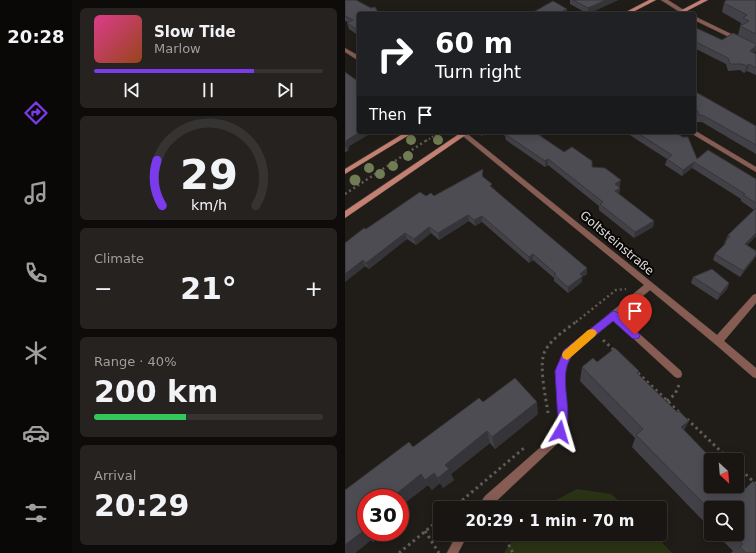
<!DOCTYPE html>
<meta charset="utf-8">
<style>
:root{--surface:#181512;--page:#252220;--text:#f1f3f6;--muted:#9f9f9f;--line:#363432;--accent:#7c3aed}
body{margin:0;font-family:"DejaVu Sans",sans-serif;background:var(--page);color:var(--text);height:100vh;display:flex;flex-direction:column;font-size:15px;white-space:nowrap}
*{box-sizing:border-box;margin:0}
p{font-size:13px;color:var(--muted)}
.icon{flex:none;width:22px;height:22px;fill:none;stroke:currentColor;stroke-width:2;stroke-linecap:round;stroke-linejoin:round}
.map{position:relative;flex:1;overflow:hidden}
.panel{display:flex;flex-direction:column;gap:8px;padding:8px;background:#0d0c0a;width:273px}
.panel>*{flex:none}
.hud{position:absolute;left:12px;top:12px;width:339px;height:122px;border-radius:4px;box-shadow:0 2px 10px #0003,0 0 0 1px var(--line);background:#202124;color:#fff;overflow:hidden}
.needle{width:26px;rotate:154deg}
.buttons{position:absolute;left:359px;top:453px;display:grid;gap:8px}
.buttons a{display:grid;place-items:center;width:40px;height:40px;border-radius:4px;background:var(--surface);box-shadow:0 2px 10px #0003,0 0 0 1px var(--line);font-size:20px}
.speed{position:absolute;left:12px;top:489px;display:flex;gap:8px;font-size:20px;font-weight:700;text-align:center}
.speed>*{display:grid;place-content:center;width:52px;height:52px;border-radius:50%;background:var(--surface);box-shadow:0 2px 10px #0003,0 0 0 1px var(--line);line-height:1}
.speed .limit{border:6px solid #d22;background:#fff;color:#111}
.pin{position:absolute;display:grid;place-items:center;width:34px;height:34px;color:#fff;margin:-41px -17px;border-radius:50% 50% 50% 0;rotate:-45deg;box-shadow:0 0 4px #0007}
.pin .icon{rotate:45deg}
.me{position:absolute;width:44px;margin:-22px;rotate:7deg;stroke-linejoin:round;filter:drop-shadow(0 0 3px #0008)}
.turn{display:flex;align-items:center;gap:14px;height:84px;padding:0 12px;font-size:18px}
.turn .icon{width:52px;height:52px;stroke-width:2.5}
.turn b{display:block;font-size:28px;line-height:34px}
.then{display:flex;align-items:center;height:38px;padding:0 12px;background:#0003;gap:8px;font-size:15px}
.big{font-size:30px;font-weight:800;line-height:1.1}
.panel .tile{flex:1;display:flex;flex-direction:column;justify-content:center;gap:6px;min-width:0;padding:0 14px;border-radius:6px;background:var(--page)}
.panel .dial{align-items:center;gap:0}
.dial svg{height:104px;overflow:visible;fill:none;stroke:var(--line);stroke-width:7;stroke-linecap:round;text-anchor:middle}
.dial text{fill:var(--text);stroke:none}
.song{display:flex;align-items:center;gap:12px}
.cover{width:48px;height:48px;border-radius:6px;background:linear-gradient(135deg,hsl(330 70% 55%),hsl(20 70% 35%))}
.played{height:4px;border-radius:2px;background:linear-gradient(90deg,var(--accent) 70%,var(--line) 70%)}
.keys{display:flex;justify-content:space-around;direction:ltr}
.heat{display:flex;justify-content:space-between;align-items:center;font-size:22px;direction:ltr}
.charge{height:6px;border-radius:3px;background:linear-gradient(90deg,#34c759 40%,var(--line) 0)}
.trip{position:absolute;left:88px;top:501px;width:234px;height:40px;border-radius:4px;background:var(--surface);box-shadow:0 2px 10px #0003,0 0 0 1px var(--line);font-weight:800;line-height:40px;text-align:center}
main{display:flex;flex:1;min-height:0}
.menu{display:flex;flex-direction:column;width:72px;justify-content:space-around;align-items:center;background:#0a0807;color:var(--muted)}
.menu .icon{width:28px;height:28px}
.menu .active{color:var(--accent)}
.menu b{font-size:18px;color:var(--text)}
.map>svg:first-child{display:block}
.green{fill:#2a3414}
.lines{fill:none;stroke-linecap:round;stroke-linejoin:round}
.service-casing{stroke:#3b3733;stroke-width:1}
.minor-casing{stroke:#3b3733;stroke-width:1}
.secondary-casing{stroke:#3b3733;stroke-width:1}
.path-far2{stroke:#605c58;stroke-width:2;stroke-dasharray:1.5 2;stroke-linecap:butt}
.path-far1{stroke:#605c58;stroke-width:2.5;stroke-dasharray:2 3;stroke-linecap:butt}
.path{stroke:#605c58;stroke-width:3;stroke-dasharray:2.5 3.5;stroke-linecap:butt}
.service{fill:#865c53;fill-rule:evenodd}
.minor{fill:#865c53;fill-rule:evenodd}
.secondary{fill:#c48072;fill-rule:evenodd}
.tree{fill:#707c53}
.wall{fill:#414147}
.shaded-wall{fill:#353539}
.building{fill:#4c4c52;stroke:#353539}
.route{fill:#7c3aed;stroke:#51269a}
.slow{fill:#f59e0b}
.labels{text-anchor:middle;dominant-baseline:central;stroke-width:4;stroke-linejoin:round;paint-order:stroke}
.street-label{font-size:12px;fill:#e1dddb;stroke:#080706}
</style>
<main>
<nav class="menu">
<b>20:28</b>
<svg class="icon active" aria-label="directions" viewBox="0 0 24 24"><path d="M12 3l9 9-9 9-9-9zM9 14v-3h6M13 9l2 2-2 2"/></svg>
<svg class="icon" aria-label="music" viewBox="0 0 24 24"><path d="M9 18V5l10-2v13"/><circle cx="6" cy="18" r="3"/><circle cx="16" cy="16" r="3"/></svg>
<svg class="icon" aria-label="phone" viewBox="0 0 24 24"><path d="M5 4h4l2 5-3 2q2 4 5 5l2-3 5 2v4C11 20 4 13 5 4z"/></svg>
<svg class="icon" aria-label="climate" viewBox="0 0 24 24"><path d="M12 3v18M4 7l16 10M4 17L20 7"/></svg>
<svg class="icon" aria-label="car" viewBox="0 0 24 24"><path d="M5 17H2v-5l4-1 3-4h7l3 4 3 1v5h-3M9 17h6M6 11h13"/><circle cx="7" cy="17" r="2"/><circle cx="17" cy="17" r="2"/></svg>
<svg class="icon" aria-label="filters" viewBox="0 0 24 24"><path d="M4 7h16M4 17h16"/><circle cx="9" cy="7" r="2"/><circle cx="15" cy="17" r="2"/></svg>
</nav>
<section class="panel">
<div class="tile">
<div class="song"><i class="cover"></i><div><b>Slow Tide</b><p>Marlow</p></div></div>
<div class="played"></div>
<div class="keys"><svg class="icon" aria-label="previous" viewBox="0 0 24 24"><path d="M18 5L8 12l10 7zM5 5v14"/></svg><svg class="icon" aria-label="pause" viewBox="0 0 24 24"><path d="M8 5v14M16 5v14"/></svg><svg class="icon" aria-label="next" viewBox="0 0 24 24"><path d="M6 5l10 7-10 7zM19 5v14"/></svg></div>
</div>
<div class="tile dial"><svg viewBox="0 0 100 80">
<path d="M14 69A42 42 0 1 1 86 69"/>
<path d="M14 69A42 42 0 0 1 10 34" stroke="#7c3aed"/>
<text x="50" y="56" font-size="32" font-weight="700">29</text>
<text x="50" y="72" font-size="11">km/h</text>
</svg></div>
<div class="tile"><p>Climate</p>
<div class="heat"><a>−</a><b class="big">21°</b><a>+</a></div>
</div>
<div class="tile"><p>Range · 40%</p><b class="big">200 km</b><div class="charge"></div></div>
<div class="tile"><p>Arrival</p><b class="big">20:29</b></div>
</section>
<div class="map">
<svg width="411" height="553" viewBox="0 0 411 553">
<rect width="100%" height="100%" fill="#201c18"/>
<!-- green -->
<g class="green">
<polygon points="232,489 266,494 282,508 196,508"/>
<polygon points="172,534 309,534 327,553 159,553"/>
</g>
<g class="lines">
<!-- service casing -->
<g class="service-casing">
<polygon id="service" points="268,312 271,313 336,371 337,374 336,377 333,378 330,377 265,317 264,315 265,313"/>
</g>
<!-- minor casing -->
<g class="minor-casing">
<g id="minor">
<polygon points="316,0 323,0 345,14 338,14"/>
<polygon points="349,16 411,46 411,50 349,20"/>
<polygon points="0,48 14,56 14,61 0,52"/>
<polygon points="349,130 411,167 411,172 344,132 349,132"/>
<polygon points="113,132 120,132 372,335 408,295 411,294 411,303 379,341 411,368 411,378 408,377 370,344 305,290 226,356 219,371 223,421 218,435 212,444 144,508 132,508 140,496 206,438 211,430 213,421 211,371 220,350 299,285"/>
<polygon points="112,534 123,534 113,553 102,553"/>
</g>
</g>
<!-- secondary casing -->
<g class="secondary-casing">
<g id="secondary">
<polygon points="304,0 311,0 284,14 277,14"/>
<polygon points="356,0 363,0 336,14 329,14"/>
<polygon points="61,132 69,132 0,174 0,169"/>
<polygon points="117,132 125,132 0,218 0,211"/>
</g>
</g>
<!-- path-far2 -->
<g class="path-far2">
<polyline points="136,135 141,132"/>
<polyline points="81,141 95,132"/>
</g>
<!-- path-far1 -->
<g class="path-far1">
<polyline points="0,194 82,140"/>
<polyline points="231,322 271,290 281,289"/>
</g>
<!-- path -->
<g class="path">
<polyline points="258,340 270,351"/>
<polyline points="293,373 335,413"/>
<polyline points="322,401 330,394 334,385"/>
<path d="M203,413C201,398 193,364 200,351C206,339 222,329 232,321"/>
<polyline points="342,419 385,460"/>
<polyline points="392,466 411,484"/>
<polyline points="108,508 179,448"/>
<polyline points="80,531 94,553"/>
<polyline points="158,534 168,553"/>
<polyline points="54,553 95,519"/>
</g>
<!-- service -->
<use href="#service" class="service"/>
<!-- minor -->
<use href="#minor" class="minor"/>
<!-- secondary -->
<use href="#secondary" class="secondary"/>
</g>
<!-- trees -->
<g class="tree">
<circle cx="66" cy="140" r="5"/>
<circle cx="93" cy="140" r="5"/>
<circle cx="63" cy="156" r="5"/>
<circle cx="48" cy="166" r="5"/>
<circle cx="24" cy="168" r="5"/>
<circle cx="35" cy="174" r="5"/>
<circle cx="10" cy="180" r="5.5"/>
</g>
<!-- wall -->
<g class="wall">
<polygon points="0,0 14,14 14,36 4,29 2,23 3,22 0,21"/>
<polygon points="225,0 273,0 243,14 225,4"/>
<polygon points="411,0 411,51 409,53 411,54 411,75 402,71 399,73 395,70 383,71 381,64 349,48 349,27 377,40 393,35 396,23 377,12 379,3"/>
<polygon points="0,72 14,132 28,132 4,146 3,151 0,152"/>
<polygon points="349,91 411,126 411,154 357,122 352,122 351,117 349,116"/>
<polygon points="158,132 202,132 195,136 219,152 247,167 275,186 274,187 275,188 274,194 309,221 308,227 289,238 255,211 254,210 254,206 203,165 200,167 161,140 160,136 158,134"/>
<polygon points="280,132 329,132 352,159 411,179 411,236 402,245 411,251 411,256 395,277 368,260 370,254 378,246 383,235 409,210 396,201 396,199 347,168 337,176 320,165 322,159"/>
<polygon points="138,169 138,177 148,188 242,274 237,277 237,282 223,293 209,281 209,278 188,260 184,263 137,222 130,226 124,221 94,240 86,233 71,245 62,239 24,269 20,266 0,282 21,229 81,196 89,196"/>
<polygon points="348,277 384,283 382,289 372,300 346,283"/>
<polygon points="252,362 294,371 293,375 332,412 344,421 339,430 366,460 399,490 408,481 411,553 386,553 388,551 371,534 392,534 366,508 366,529 287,447 290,438 235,381 237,367"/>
<polygon points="138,402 193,414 150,449 145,443 106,474 109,480 98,488 95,483 87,490 83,485 21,532 37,532 38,534 28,542 26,540 10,553 0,553 68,447"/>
</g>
<!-- shaded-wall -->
<g class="shaded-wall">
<polygon points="261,0 273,0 243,14 243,8"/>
<polygon points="222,9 222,14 212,14"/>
<polygon points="411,46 411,51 403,57 405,51"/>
<polygon points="404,64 402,71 399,73 402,66"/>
<polygon points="15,132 28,132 4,146 3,151 0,145 2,140"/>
<polygon points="192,132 202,132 191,139 191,133"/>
<polygon points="203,159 203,165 200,167 200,161"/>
<polygon points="349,162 347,168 337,176 338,170"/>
<polygon points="276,180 275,186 269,190 270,184"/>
<polygon points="275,188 274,194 269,198 270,191"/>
<polygon points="123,215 124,221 94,240 93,233"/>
<polygon points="137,216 137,222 130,226 129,220"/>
<polygon points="309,221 308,227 289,238 290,232"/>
<polygon points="84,227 86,233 71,245 69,239"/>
<polygon points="60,233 62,239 24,269 21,263"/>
<polygon points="411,233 411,236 397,249 400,244"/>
<polygon points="188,254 188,260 184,263 184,257"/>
<polygon points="411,255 410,258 395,277 398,271"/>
<polygon points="18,260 20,266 0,282 0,274"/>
<polygon points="242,268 242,274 237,277 237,282 223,293 223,287 235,274"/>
<polygon points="384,283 382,289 372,300 375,294"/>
<polygon points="192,402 193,414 150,449 147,437"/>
<polygon points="344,421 337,433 336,427"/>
<polygon points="142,431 145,443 106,474 109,480 98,488 93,478 100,465"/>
<polygon points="89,473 95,483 87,490 80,480"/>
<polygon points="76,474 83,485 55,507 55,498 46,498"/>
<polygon points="17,532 37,532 38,534 28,542 26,540 10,553 0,553 0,545"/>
</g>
<!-- building -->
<g class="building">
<polygon points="0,0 11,0 26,8 30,7 34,14 14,14 14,31 2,23 8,20 0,16"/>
<polygon points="228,0 261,0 243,8"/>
<polygon points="381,0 411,0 411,34 395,26 404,21 398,18 402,15 379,3"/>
<polygon points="208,1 222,9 212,14 185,14"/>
<polygon points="349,27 377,40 388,33 411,44 411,46 405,51 411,54 411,68 404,64 402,66 397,64 385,64 383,58 349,41"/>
<polygon points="0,72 14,82 14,132 15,132 2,140 0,145"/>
<polygon points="349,91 411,126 411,145 359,116 354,115 352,110 349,108"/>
<polygon points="163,132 192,132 191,133 219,152 227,147 247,161 247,167 260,168 276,180 270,184 275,188 270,191 309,221 290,232 256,205 255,204 258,202 203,159 200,161 160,134"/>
<polygon points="291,132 329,132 338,137 343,137 352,159 363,150 411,179 411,203 398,195 400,194 349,162 338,170 322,159 327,155"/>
<polygon points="138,169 137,176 147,184 145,186 242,268 235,274 238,276 223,287 209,275 211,274 188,254 184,257 137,216 129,220 123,215 93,233 84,227 69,239 60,233 21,263 18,260 0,274 0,243 19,228 21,229 75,192 81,196 86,193 89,196"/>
<polygon points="411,208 411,233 400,244 411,251 411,255 398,271 370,254 381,243 380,242 385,236 383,235"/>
<polygon points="367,269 384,283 375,294 348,277"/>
<polygon points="270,348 294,371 292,373 332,412 334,411 344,421 336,427 368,460 366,460 366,486 392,486 392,484 399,490 408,481 411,485 411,553 401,553 395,547 398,544 388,534 392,534 392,508 366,508 366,511 291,435 298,429 237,367 248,358 252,362"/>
<polygon points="170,378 192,402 147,437 142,431 100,465 104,469 93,478 89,473 80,480 76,474 46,498 21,498 21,532 22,532 19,534 17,532 0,545 0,490 64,442 68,447 134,398 138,402"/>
</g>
<!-- route -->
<path class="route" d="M268,311L272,312L295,335L294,338L290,339L287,338L268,321C259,329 231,349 226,357C212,379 230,410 219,436L215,437L212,436L210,432L213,421L210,371L219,350Z"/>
<!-- slow -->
<polygon class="slow" points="247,329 250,330 252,333 250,336 225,358 222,360 218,358 217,355 218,352 243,330"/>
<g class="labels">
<!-- street labels -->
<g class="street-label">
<text transform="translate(272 243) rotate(40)">Goltsteinstraße</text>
</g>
</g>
</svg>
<div class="buttons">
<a><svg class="needle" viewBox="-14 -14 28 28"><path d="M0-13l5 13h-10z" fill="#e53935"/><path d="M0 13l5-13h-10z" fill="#9f9f9f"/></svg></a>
<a><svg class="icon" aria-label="search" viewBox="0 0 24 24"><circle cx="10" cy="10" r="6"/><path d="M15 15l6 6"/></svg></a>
</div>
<div class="speed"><div class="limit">30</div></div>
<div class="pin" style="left:290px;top:335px;background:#d93025"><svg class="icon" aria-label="arrive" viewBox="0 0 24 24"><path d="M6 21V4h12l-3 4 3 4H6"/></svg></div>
<svg class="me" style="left:215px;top:432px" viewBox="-20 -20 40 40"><path d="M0-17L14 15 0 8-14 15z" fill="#7c3aed" stroke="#fff" stroke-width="4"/></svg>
<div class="trip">20:29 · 1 min · 70 m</div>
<div class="hud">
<div class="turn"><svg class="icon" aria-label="right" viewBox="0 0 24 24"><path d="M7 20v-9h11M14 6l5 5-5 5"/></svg><div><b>60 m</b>Turn right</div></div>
<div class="then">Then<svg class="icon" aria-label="arrive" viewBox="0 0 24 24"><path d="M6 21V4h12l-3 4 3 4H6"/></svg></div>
</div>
</div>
</main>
